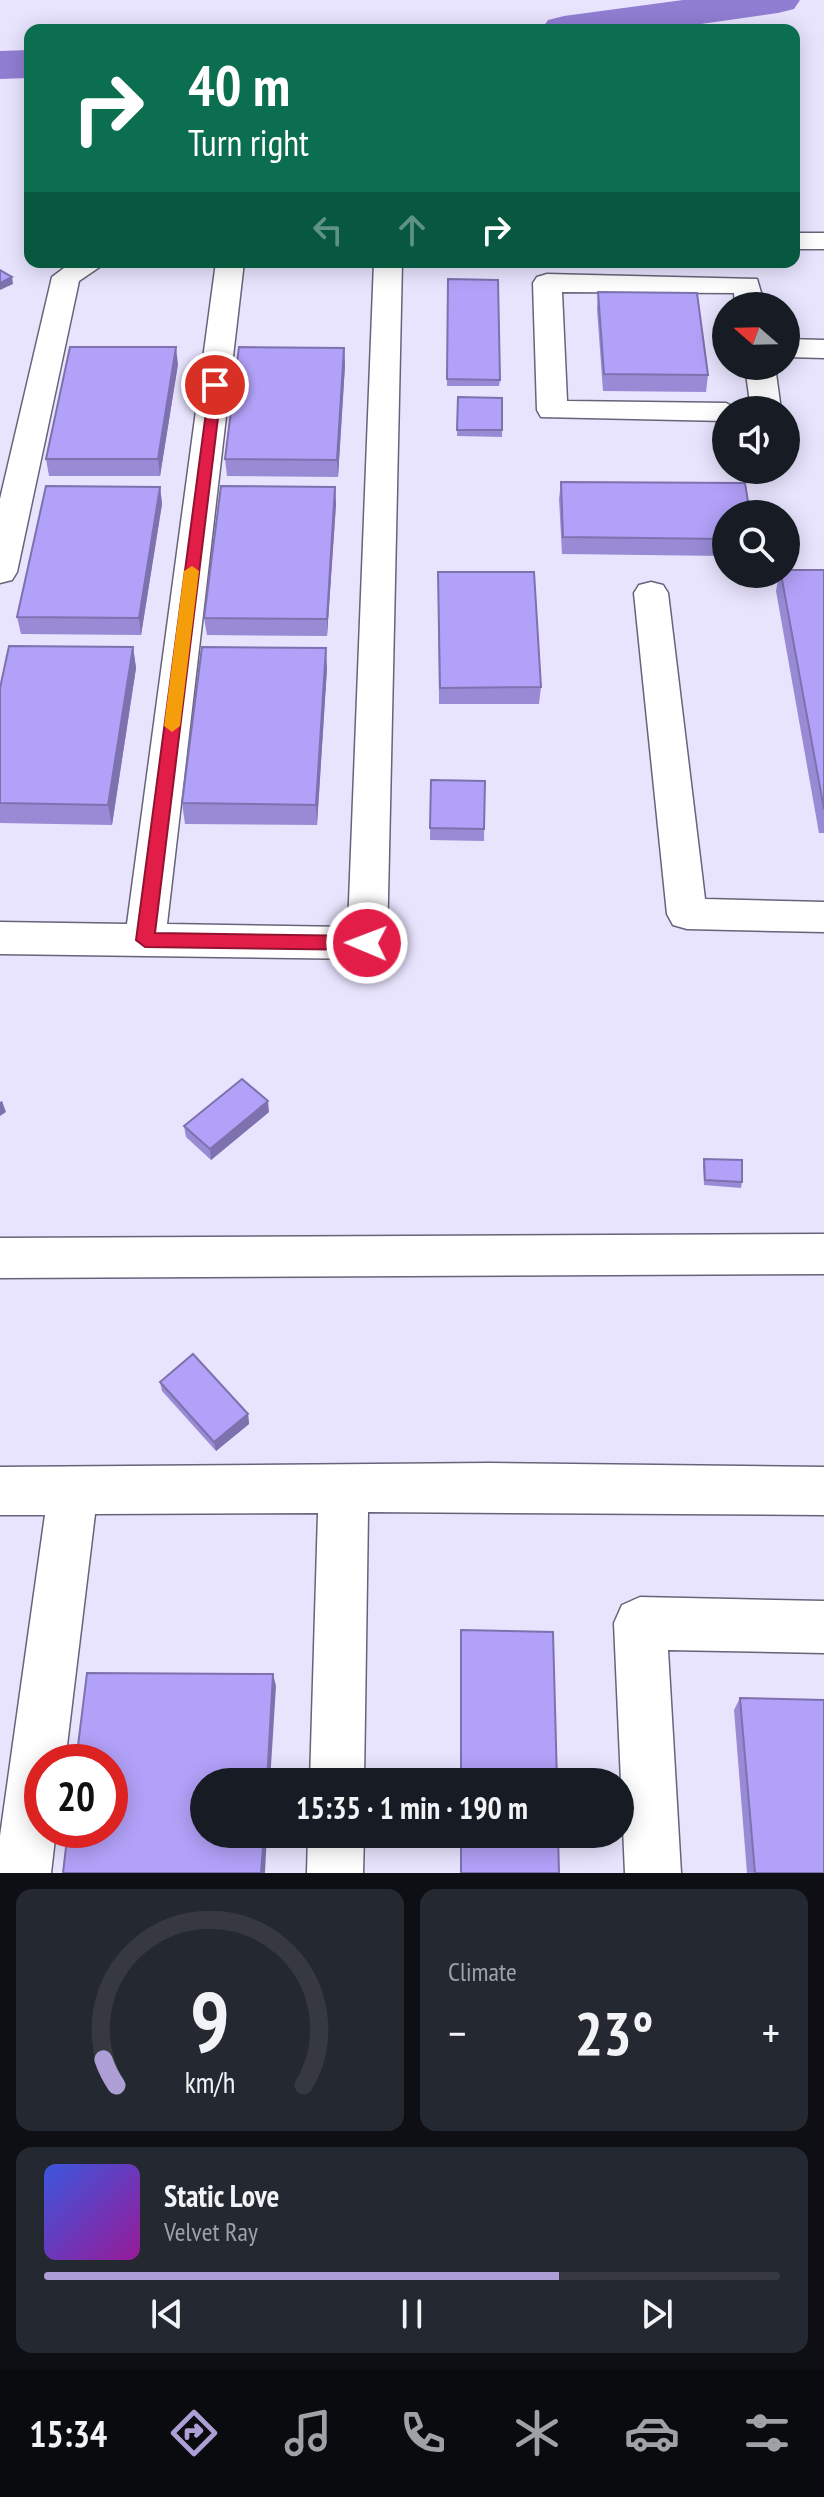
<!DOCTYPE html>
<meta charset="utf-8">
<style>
:root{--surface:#171b24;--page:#242831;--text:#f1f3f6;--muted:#9ea1a6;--line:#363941;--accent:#ae9ed6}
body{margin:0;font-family:"PT Sans Narrow",sans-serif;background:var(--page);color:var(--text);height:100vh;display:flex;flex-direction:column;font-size:30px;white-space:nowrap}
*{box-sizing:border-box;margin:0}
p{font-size:26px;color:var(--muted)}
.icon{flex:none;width:44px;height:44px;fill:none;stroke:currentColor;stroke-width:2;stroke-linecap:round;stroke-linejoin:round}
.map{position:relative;height:1873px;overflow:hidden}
.side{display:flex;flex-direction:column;gap:16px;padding:16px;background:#0d0f14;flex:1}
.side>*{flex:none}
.top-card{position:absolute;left:24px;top:24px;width:776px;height:244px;border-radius:16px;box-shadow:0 4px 20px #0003;background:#0b6e4f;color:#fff;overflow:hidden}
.needle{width:52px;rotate:290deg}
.buttons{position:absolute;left:712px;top:292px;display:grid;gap:16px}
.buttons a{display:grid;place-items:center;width:88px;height:88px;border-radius:50%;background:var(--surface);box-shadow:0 4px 20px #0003;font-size:40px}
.speed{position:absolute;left:24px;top:1744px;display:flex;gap:16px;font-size:40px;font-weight:700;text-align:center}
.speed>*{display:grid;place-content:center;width:104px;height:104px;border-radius:50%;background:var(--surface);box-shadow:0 4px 20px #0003;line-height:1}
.speed .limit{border:12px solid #d22;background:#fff;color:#111}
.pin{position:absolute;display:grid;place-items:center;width:68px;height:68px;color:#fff;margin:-34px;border:4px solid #fff;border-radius:50%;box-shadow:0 2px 8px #0007}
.me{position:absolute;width:88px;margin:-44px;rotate:271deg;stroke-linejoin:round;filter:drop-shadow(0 0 6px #0008)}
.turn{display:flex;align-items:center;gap:28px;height:168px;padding:0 32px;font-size:36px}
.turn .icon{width:104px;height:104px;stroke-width:2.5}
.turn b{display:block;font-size:56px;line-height:68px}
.lanes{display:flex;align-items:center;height:76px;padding:0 32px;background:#0003;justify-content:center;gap:40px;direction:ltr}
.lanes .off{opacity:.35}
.big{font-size:60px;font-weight:800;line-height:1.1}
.side .widget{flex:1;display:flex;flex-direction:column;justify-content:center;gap:12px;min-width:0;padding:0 28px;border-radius:16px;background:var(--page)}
.side .dial{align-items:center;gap:0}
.dial svg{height:208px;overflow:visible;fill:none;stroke:var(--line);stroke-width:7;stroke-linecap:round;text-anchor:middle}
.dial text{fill:var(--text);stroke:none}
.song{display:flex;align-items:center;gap:24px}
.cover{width:96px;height:96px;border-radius:12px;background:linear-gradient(135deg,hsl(230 70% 55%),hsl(300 70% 35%))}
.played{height:8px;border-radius:4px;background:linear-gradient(90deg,var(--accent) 70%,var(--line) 70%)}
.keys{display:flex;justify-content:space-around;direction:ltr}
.heat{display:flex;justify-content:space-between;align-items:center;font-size:44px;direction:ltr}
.side .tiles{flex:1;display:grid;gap:16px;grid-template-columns:1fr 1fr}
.widget:last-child{grid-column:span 2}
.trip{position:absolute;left:190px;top:1768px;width:444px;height:80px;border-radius:40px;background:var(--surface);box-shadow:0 4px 20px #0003;font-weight:800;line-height:80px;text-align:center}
.menu{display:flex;height:128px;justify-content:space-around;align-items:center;background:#090b0e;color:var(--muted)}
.menu .icon{width:56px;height:56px}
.menu .selected{color:var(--accent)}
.menu b{font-size:36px;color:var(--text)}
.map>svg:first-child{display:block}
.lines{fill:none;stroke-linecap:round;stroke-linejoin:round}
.river{fill:#907ed2;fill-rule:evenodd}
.minor-casing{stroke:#676379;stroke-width:3}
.minor{fill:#fff;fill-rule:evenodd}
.wall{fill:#998ad5}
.shaded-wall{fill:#7d71ae}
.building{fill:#b2a1f8;stroke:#7d71ae;stroke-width:2}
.route{fill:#e11d48;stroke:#92132f;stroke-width:2}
.slow{fill:#f59e0b}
</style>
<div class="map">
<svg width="824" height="1873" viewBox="0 0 824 1873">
<rect width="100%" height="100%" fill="#e8e4fe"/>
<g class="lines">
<!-- river -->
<g class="river">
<polygon points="683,0 800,0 794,9 778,13 659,30 541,30 548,20 564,16"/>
<polygon points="30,50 30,78 0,79 0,51"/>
</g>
<!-- minor casing -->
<g class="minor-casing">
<g id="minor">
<rect x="794" y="233" width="30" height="16"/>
<polygon points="72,262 107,262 79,281 17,572 12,580 0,583 0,499 52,277"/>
<polygon points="216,262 244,262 167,924 348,927 374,262 402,262 387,943 381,954 367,959 0,954 0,922 127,924"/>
<polygon points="547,274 757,279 765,306 735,306 734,293 562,292 567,401 726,403 740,410 726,410 726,421 541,417 537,410 533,283 537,277"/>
<polygon points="786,339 824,340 824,358 786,357"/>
<polygon points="745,366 775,366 781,410 751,410"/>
<polygon points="651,582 663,585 668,593 705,899 824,902 824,932 687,929 673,925 667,914 634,593 639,585"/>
<polygon points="824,1234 824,1274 0,1278 0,1238"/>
<polygon points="490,1463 824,1467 824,1515 368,1512 364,1782 310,1782 318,1513 95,1514 65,1762 42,1762 42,1830 56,1830 51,1873 0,1873 0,1836 45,1515 0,1515 0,1467"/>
<polygon points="640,1597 824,1601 824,1653 668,1650 681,1873 625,1873 614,1623 622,1605"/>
<polygon points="308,1834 364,1834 363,1873 307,1873"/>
</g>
</g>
<!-- minor -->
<use href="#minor" class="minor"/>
</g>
<!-- wall -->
<g class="wall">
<polygon points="448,279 500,380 499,386 447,386"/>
<polygon points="598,292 708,375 706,392 603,391 597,309"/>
<polygon points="344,348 345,365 338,477 227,476 225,459"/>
<polygon points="178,364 160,476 49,476 46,459"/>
<polygon points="458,397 502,398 502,437 457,436"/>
<polygon points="561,482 726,514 726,556 562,554 559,499"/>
<polygon points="160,487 162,504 141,635 21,634 17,617"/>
<polygon points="335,487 336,504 327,636 207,635 204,618"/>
<polygon points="824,570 824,833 819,833 776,591 779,574"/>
<polygon points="438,572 541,687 539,704 439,704"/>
<polygon points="133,647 136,668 112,825 0,823 0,688"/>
<polygon points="327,668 317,825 185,824 182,803"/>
<polygon points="431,780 485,781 484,841 430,840"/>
<polygon points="269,1112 211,1160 186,1137 184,1126"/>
<polygon points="704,1159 742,1182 741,1188 704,1185 703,1164"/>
<polygon points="160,1382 248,1414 249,1424 216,1451 162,1391"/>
<polygon points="740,1698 824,1873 747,1873 734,1710"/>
</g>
<!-- shaded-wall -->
<g class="shaded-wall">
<polygon points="12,277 13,284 0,290 0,283"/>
<polygon points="176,347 178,364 160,476 158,459"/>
<polygon points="344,348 345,365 338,477 337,460"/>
<polygon points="160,487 162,504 141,635 139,618"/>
<polygon points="335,487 336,504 327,636 327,619"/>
<polygon points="133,647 136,668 112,825 108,805"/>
<polygon points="326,648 327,668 317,825 316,805"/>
<polygon points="2,1101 6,1112 0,1116 0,1102"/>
<polygon points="268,1101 269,1112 211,1160 210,1149"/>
<polygon points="248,1414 249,1424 216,1451 214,1442"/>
<polygon points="273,1674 276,1686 270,1782 267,1782"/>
<polygon points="264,1834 267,1834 265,1873 261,1873"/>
</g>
<!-- building -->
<g class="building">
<polygon points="0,270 12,277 0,283"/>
<polygon points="448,279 498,280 500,380 447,379"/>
<polygon points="598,292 697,293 708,375 604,374"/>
<polygon points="70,347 176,347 158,459 46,459"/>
<polygon points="239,347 344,348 337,460 225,459"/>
<polygon points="458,397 502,398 502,430 457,430"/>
<polygon points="561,482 745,483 750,514 726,514 726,539 563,537"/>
<polygon points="46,486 160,487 139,618 17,617"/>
<polygon points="221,486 335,487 327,619 204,618"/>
<polygon points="786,570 824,570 824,809 781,574 786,574"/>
<polygon points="438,572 534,572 541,687 440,688"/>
<polygon points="9,646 133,647 108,805 0,803 0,688"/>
<polygon points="202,647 326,648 316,805 182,803"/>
<polygon points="431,780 485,781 484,829 430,828"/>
<polygon points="242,1079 268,1101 210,1149 184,1126"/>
<polygon points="704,1159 742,1160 742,1182 705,1180"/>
<polygon points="193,1354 248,1414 214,1442 160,1382"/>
<polygon points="461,1630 553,1632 557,1782 461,1782"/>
<polygon points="87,1673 273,1674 267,1782 204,1782 204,1834 264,1834 261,1873 63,1873 68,1830 110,1830 110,1762 76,1762"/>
<polygon points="740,1698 824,1700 824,1873 755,1873"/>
<polygon points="461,1834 558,1834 559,1873 461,1873"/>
</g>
<!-- route -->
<polygon class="route" points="210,382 222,385 155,933 367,936 376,943 367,950 145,947 136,940"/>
<!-- slow -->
<polygon class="slow" points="192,566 199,571 180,726 172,732 164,726 184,571"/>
</svg>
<div class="buttons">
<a><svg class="needle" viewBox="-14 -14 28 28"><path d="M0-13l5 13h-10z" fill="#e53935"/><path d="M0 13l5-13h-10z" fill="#9ea1a6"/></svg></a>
<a><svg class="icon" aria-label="sound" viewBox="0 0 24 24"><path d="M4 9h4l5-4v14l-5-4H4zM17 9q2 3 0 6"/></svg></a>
<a><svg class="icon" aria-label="search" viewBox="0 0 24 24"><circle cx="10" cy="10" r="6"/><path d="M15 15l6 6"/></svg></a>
</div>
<div class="speed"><div class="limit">20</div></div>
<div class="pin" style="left:215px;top:385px;background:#d93025"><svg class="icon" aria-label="arrive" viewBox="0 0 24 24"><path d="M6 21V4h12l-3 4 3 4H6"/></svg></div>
<svg class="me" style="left:367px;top:943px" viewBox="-20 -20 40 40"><circle r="17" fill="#e11d48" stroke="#fff" stroke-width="3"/><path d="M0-11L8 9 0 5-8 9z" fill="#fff"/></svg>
<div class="trip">15:35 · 1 min · 190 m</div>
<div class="top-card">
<div class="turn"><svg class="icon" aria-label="right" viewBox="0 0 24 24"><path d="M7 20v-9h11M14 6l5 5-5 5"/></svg><div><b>40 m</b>Turn right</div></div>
<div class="lanes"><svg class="icon off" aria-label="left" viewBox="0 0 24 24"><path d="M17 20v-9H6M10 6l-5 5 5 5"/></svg><svg class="icon off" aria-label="ahead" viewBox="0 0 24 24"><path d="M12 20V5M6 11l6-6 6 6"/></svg><svg class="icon" aria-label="right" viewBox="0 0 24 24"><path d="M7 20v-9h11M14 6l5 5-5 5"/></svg></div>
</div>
</div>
<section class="side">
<div class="tiles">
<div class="widget dial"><svg viewBox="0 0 100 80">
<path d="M14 69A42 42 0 1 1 86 69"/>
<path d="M14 69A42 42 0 0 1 9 59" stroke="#ae9ed6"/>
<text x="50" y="56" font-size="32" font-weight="700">9</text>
<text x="50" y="72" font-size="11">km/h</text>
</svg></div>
<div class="widget"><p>Climate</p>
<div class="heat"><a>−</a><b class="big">23°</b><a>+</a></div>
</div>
<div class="widget">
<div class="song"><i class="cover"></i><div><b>Static Love</b><p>Velvet Ray</p></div></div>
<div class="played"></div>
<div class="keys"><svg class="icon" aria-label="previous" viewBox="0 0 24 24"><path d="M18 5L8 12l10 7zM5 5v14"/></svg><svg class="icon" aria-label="pause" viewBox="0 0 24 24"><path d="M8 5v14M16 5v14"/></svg><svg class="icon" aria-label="next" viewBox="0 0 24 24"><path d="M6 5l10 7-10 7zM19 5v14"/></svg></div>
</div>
</div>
</section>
<nav class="menu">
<b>15:34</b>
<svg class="icon selected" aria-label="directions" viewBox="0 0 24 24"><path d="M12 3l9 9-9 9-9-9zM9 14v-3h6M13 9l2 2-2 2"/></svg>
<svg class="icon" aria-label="music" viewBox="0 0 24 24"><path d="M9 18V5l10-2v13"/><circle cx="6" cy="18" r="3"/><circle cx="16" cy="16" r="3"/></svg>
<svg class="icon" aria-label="phone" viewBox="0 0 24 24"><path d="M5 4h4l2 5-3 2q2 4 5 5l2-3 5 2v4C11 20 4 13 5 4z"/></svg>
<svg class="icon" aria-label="climate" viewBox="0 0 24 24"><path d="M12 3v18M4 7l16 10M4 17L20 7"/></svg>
<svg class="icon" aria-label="car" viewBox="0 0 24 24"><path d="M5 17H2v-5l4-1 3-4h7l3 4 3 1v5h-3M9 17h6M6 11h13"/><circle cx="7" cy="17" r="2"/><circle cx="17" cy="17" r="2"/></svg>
<svg class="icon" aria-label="filters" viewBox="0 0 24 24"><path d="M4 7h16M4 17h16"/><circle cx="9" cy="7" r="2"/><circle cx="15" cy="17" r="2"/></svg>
</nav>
